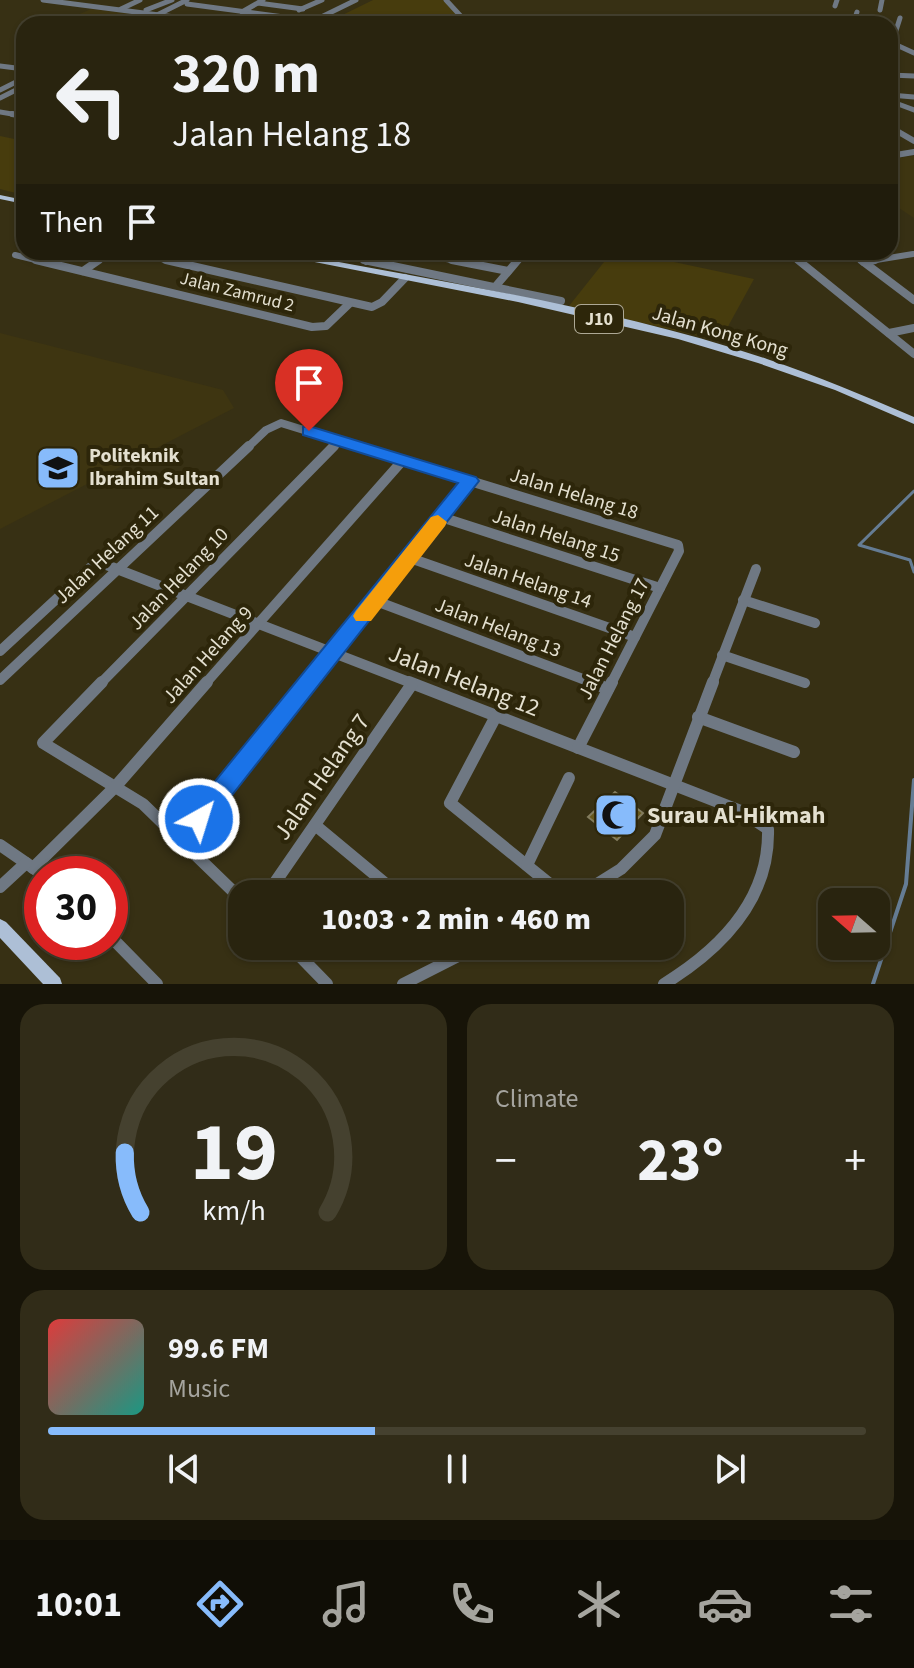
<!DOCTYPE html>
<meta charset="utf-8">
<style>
:root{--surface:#29240f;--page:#312c18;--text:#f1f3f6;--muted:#a5a49e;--line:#45412f;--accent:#87bbfb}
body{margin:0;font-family:"Source Sans 3",sans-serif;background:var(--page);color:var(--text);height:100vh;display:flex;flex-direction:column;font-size:30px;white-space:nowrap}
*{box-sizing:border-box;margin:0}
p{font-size:26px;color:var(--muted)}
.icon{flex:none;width:44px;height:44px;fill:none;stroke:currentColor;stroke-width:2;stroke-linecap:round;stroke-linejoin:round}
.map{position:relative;height:984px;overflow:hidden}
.sheet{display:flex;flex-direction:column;gap:20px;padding:20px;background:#171408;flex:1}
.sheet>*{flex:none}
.top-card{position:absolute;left:16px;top:16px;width:882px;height:244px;border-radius:24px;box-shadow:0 2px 6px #0004,0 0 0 2px var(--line);background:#29240f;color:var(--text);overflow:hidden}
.needle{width:52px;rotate:290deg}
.tools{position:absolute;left:818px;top:888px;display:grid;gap:16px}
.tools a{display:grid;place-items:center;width:72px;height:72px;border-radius:16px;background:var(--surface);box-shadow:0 2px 6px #0004,0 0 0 2px var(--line);font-size:40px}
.speed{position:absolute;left:24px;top:856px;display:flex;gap:16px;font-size:40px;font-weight:700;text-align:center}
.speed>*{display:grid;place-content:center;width:104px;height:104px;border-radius:50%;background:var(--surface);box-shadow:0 2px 6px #0004,0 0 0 2px var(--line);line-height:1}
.speed .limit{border:12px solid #d22;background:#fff;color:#111}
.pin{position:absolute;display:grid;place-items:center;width:68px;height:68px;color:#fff;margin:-82px -34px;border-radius:50% 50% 50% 0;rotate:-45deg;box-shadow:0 0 8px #0007}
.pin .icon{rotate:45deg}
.me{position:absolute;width:88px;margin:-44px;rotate:39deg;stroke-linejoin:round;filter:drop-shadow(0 0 6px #0008)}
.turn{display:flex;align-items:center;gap:28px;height:168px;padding:0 24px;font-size:36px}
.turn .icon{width:104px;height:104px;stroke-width:2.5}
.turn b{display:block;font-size:56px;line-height:68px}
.then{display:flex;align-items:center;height:76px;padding:0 24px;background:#0003;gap:16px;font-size:30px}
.big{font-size:60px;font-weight:800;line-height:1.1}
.sheet .widget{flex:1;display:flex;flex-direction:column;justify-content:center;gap:12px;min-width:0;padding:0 28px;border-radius:24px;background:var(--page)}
.sheet .dial{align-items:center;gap:0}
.dial svg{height:208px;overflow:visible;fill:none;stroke:var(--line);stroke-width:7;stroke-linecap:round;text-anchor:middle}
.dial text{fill:var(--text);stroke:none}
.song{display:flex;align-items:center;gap:24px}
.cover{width:96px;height:96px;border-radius:12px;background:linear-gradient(135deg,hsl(0 70% 55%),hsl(170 70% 35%))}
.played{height:8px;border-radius:4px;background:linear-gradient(90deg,var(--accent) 40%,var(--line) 40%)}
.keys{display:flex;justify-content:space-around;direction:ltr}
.heat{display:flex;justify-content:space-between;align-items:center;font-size:44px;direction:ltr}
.sheet .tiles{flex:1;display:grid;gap:20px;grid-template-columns:1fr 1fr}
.widget:last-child{grid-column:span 2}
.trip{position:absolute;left:228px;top:880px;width:456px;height:80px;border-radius:24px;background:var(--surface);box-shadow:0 2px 6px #0004,0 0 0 2px var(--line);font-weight:800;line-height:80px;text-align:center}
.dock{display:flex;height:128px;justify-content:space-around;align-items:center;background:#100e06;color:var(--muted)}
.dock .icon{width:56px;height:56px}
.dock .on{color:var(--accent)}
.dock b{font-size:36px;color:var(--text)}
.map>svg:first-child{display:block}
.built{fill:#3e3511}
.green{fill:#473c0d}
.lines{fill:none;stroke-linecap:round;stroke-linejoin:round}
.stream-far1{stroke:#657c94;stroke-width:3}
.stream{stroke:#657c94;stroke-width:4}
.building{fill:#66581c;stroke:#837c5e;stroke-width:2}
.minor-far4{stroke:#6f7883;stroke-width:5}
.minor-far3{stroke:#6f7883;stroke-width:6}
.minor-far2{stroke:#6f7883;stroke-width:8}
.minor-far1{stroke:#6f7883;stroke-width:10}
.minor{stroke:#6f7883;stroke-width:12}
.major{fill:#adbfd6;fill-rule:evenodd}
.route{fill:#1a73e8;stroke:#114b97;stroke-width:2}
.slow{fill:#f59e0b}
.labels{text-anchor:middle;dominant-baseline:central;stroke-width:8;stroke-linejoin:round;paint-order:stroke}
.far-street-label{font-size:18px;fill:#e4e0d0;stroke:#2d260a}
.shield{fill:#2d260a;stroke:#ada895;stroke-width:2}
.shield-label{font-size:18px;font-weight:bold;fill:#e4e0d0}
.street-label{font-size:20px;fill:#e4e0d0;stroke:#2d260a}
.poi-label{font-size:20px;font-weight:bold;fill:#e4e0d0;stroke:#2d260a;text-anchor:start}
.near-street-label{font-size:24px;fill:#e4e0d0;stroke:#2d260a}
.near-poi-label{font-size:24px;font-weight:bold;fill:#e4e0d0;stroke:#2d260a;text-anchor:start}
</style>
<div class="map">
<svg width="914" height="984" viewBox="0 0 914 984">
<rect width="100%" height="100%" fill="#373014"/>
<!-- built -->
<g class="built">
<polygon points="91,9 142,15 124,24 57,24"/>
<polygon points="914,156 914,218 890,202 890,159"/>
<polygon points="0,333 223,390 234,408 0,529"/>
</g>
<!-- green -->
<g class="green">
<polygon points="373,0 444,0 471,24 324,24"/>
<polygon points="0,136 24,141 24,195 0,189"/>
<polygon points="612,252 627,252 754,279 720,341 569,306"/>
</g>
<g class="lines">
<!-- stream-far1 -->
<polyline class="stream-far1" points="914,491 859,545 910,560 914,572"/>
<!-- stream -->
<polyline class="stream" points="873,984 906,884 914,780"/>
</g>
<!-- building -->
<polygon class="building" points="615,792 643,813 617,840 588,817"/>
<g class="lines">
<!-- minor-far4 -->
<g class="minor-far4">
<polyline points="43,0 229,24"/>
<polyline points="446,0 468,24"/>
<polyline points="258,3 303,9"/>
<polyline points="187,4 314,21"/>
<polyline points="835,6 837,0"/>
<polyline points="121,9 140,0"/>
<polyline points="146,10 172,0"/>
<polyline points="299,10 322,0"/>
<polyline points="880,10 882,0"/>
<polyline points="242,12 263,0"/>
<polyline points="224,20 252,24"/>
<polyline points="311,22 356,0"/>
<polyline points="139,24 187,0"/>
<polyline points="853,24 857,12"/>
<polyline points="890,42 914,53"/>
<polyline points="892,43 900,18"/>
<polyline points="0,66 24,69"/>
<polyline points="890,75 914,76"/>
<polyline points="0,90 24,78"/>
<polyline points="890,95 914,97"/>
<polyline points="0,98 24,86"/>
<polyline points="890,101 914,110"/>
<polyline points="0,112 24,116"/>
</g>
<!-- minor-far3 -->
<g class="minor-far3">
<polyline points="12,114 24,116"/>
<polyline points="890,127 914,141"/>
<polyline points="890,156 914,152"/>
<polyline points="130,252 175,262"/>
<polyline points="410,252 462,262"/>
<polyline points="505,252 522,255"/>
<polyline points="788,252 801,262"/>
<polyline points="850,252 863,262"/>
<polyline points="15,255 44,262"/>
<polyline points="96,262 111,252"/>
<polyline points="366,262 362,258 368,252"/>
<polyline points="516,262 525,252"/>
<polyline points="864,262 913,254"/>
</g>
<!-- minor-far2 -->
<g class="minor-far2">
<polyline points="36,260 312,327 326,326 350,303"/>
<polyline points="166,260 372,307 382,302 405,278"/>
<polyline points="364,260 561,301"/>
<polyline points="452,260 508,271"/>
<polyline points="798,260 914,354"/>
<polyline points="861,260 914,300"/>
<polyline points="864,262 875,260"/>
<polyline points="83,271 99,260"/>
<polyline points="495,287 518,260"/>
<polyline points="889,333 914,328"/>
<polyline points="247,448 266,430 281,423 362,448"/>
<polyline points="332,448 339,441"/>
</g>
<!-- minor-far1 -->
<g class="minor-far1">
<polyline points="356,446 678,545 679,551 611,684"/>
<polyline points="441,517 660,588"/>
<polyline points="410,558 635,637"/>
<polyline points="743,600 815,623"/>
<polyline points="376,601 596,684"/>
<polyline points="0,651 91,567 104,564 414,684"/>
<polyline points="722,655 805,683"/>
<polyline points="0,680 249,446"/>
<polyline points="100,684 334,446"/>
<polyline points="205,684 403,460"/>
<polyline points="307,684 470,481"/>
<polyline points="712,684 756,569"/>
</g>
<!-- minor -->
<g class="minor">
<polyline points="102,682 43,743 143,804 242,900"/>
<path d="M409,682L741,811L768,829C770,900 721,949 664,984"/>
<polyline points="591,682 608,689"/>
<polyline points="496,716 450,803 562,894"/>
<polyline points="698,717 794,752"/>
<polyline points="578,748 612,682"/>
<polyline points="315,825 398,894"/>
<polyline points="181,841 308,682"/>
<polyline points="0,845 42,874"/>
<polyline points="527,865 569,778"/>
<polyline points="33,868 116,786 207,682"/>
<polyline points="0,887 26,863"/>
<polyline points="267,894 412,684"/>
<polyline points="581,894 621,869 655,835 713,682"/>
<polyline points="110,936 157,984"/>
<polyline points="290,946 327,984"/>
<polyline points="403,984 478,946"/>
</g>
<!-- major -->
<g class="major">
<polygon points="0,195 24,200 24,204 0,199"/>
<path d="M270,252H286C446,283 612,307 767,359C817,376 865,396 914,417V424L835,390L758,363L678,339L518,302L274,254Z"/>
<polygon points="0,919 6,922 60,978 62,984 43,984 0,938"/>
</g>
</g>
<!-- route -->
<polygon class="route" points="309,426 476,477 479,481 207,827 199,830 190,827 186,819 190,812 458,483 303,435 303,427"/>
<!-- slow -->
<polygon class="slow" points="438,515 447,522 445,526 371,621 356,621 353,616 356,611 431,517"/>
<!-- icons -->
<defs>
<g id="university-square" transform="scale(2.3)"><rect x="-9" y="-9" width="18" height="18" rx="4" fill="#87bbfb" stroke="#2d260a"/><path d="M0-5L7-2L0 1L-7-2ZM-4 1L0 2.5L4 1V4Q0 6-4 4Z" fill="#111"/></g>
<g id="mosque-square" transform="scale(2.3)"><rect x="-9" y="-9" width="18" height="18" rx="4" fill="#87bbfb" stroke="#2d260a"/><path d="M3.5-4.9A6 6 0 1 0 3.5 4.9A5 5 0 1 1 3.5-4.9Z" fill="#111"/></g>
</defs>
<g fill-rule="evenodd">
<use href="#university-square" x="58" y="468"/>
<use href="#mosque-square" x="616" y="815"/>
</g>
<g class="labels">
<!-- far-street labels -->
<g class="far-street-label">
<text transform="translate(237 292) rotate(14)">Jalan Zamrud 2</text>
</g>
<!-- shield labels -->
<rect class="shield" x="575" y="305" width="48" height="28" rx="6"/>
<g class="shield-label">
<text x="599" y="319">J10</text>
</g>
<!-- street labels -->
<g class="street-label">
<text transform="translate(720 332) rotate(16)">Jalan Kong Kong</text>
<text transform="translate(574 494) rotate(17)">Jalan Helang 18</text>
<text transform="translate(556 536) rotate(18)">Jalan Helang 15</text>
<text transform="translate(107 555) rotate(-43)">Jalan Helang 11</text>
<text transform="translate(179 579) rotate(-46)">Jalan Helang 10</text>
<text transform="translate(528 581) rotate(19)">Jalan Helang 14</text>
<text transform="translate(498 628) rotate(21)">Jalan Helang 13</text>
<text transform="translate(614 639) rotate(-63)">Jalan Helang 17</text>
<text transform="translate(208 655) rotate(-48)">Jalan Helang 9</text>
</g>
<!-- poi labels -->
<g class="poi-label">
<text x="89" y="456">Politeknik<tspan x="89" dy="23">Ibrahim Sultan</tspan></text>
</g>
<!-- near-street labels -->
<g class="near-street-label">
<text transform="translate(464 681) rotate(21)">Jalan Helang 12</text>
<text transform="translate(322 777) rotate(-55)">Jalan Helang 7</text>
</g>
<!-- near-poi labels -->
<g class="near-poi-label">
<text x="647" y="815">Surau Al-Hikmah</text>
</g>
</g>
</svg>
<div class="tools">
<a><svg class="needle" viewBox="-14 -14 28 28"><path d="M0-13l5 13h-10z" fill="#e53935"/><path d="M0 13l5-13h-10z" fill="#a5a49e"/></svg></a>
</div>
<div class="speed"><div class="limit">30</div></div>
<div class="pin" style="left:309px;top:431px;background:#d93025"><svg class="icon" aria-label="arrive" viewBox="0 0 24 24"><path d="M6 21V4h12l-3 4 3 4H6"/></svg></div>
<svg class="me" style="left:199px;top:819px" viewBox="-20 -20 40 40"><circle r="17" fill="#1a73e8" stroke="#fff" stroke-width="3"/><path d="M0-11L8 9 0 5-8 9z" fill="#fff"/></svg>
<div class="trip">10:03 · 2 min · 460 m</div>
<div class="top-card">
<div class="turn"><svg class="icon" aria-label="left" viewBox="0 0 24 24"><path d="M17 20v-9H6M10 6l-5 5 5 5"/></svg><div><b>320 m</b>Jalan Helang 18</div></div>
<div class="then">Then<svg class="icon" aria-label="arrive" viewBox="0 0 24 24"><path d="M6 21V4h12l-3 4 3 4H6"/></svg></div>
</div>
</div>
<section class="sheet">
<div class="tiles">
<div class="widget dial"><svg viewBox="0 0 100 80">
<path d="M14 69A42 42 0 1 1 86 69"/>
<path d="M14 69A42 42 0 0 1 8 46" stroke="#87bbfb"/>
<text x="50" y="56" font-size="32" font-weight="700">19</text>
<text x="50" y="72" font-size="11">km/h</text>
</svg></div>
<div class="widget"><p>Climate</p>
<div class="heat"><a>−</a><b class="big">23°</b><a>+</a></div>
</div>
<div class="widget">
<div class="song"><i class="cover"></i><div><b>99.6 FM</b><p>Music</p></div></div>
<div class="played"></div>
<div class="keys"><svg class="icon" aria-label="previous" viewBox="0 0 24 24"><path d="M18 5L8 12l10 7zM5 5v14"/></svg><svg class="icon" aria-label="pause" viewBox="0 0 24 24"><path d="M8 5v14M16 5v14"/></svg><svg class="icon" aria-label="next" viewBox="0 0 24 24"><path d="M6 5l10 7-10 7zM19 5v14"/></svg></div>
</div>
</div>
</section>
<nav class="dock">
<b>10:01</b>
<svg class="icon on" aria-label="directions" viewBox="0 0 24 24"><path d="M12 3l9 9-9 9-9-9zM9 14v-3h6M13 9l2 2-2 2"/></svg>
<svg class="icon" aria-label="music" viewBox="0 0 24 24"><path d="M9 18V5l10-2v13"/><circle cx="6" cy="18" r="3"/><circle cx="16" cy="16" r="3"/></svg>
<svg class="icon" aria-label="phone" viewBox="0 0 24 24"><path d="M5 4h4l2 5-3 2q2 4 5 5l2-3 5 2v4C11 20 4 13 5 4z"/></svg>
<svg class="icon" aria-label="climate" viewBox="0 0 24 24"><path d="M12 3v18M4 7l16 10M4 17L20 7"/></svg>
<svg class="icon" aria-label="car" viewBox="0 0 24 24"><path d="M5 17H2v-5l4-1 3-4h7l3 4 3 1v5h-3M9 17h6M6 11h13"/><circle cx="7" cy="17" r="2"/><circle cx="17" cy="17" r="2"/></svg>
<svg class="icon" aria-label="filters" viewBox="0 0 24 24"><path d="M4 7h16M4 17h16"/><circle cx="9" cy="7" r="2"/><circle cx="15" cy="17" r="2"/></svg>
</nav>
